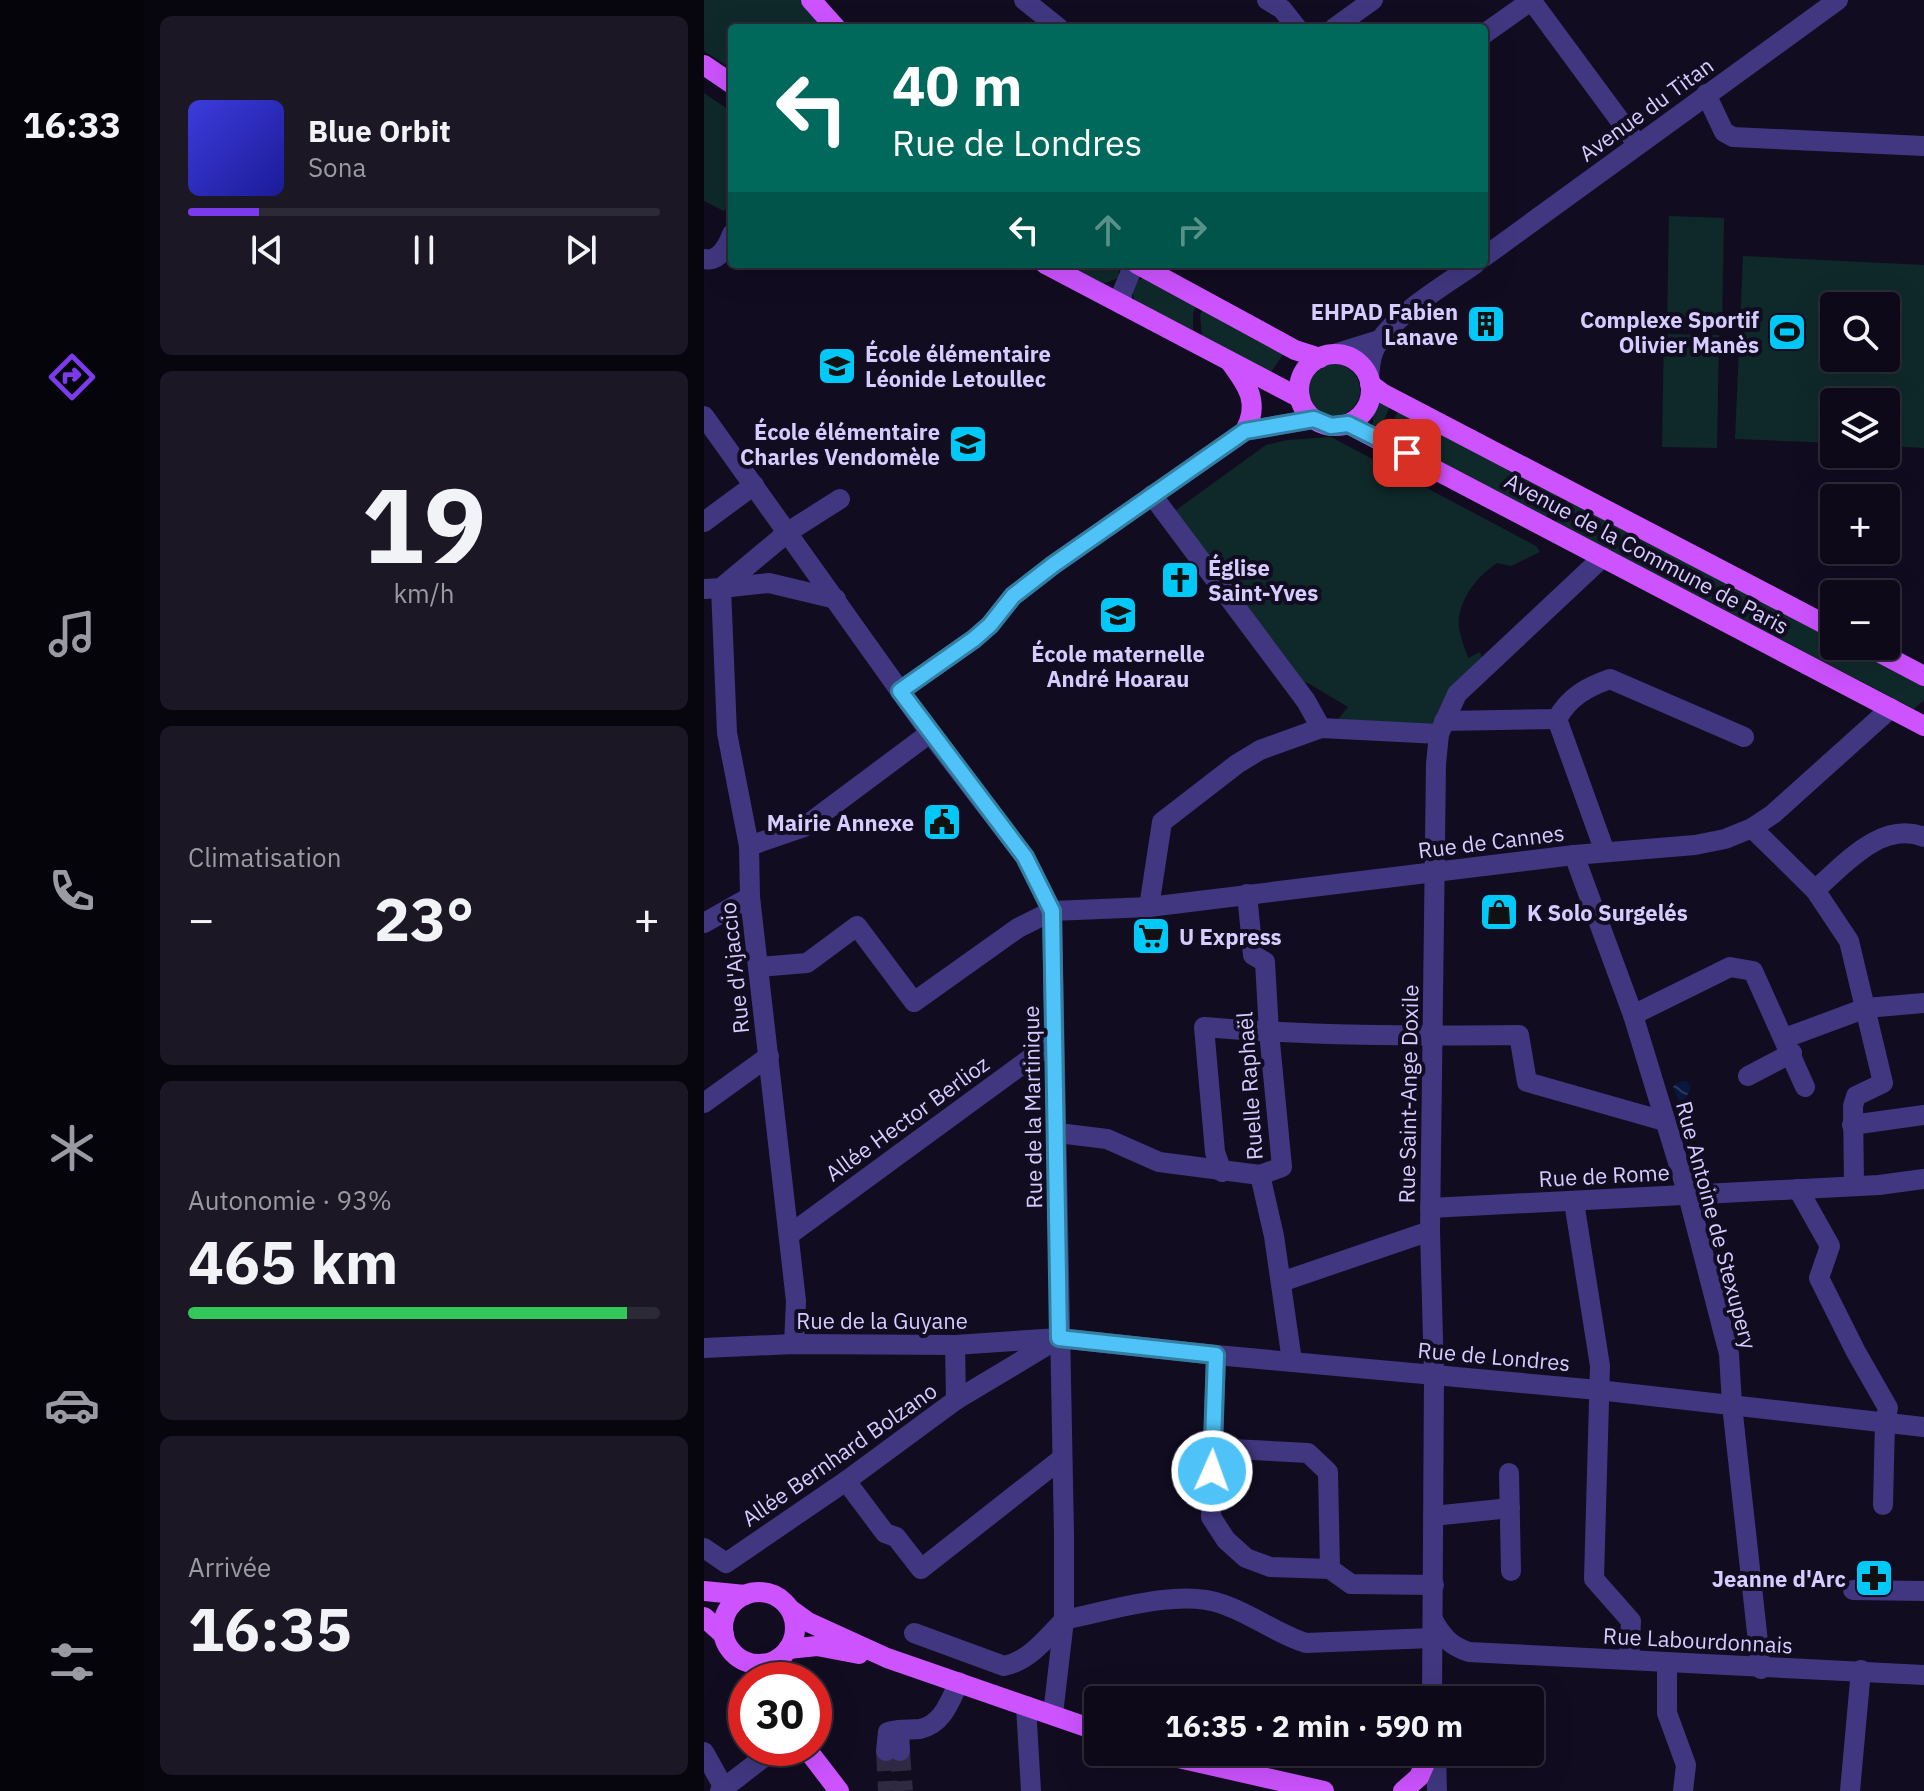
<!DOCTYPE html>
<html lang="fr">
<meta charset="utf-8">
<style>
:root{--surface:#0d0918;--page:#1b1725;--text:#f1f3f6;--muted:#9a9aa2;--line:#2d2a37;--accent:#7c3aed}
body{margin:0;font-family:"IBM Plex Sans",sans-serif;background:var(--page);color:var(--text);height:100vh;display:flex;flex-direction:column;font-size:30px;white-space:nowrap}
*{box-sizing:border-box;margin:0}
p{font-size:26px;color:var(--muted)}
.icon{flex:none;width:44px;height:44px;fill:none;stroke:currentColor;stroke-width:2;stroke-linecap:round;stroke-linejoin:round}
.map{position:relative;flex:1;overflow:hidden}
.panel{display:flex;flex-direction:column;gap:16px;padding:16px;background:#07050d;width:560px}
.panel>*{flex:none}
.top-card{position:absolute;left:24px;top:24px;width:760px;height:244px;border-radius:8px;box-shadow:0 8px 32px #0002,0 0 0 2px var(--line);background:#00695c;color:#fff;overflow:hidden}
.buttons{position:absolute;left:1116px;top:292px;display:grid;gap:16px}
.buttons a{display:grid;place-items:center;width:80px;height:80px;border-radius:8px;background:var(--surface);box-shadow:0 8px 32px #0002,0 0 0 2px var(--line);font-size:40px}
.speed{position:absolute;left:24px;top:1662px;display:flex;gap:16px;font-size:40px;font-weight:700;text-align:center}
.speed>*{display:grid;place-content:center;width:104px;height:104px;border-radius:50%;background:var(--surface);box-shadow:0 8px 32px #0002,0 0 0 2px var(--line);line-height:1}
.speed .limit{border:12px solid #d22;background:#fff;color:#111}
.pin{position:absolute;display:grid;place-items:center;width:68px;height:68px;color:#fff;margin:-34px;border-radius:16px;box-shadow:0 4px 12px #0006}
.me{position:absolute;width:88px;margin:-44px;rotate:2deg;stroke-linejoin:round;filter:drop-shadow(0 0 6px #0008)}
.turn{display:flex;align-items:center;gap:28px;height:168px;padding:0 32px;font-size:36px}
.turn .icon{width:104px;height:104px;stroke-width:2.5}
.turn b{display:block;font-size:56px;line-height:68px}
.lanes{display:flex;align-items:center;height:76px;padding:0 32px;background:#0003;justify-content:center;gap:40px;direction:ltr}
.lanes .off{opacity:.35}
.big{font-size:60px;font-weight:700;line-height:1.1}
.panel .card{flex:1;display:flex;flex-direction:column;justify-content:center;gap:12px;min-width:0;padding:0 28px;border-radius:12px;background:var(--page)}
.panel .dial{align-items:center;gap:0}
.dial b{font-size:104px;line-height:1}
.song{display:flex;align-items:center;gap:24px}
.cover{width:96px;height:96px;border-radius:12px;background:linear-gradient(135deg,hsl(240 70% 55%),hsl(240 70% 35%))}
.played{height:8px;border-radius:4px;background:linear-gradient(90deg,var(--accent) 15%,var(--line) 15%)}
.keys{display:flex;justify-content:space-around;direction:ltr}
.heat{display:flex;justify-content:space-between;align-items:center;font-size:44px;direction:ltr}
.charge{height:12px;border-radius:6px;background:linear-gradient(90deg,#34c759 93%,var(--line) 0)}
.trip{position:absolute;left:380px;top:1686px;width:460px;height:80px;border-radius:8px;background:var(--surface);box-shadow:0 8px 32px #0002,0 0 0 2px var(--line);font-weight:700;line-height:80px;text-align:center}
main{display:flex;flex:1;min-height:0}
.tab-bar{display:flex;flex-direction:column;width:144px;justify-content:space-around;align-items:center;background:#05040a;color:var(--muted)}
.tab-bar .icon{width:56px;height:56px}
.tab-bar .current{color:var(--accent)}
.tab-bar b{font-size:36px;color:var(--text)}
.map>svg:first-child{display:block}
.green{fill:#0f292a;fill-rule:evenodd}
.water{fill:url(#water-waves)}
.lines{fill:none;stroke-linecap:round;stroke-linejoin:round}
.minor-tunnel{stroke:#2f2941;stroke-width:20;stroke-dasharray:20 10;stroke-linecap:butt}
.minor{stroke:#403780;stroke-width:20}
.major{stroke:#cd53ff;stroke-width:20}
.route-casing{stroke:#337fa1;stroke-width:20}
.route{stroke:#4fc3f7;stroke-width:14}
.labels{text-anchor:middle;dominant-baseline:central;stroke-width:8;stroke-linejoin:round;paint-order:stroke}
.street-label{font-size:22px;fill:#d6ccff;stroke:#110c20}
.poi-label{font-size:22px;font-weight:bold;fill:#d6ccff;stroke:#110c20;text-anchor:end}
</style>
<main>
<nav class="tab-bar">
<b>16:33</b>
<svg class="icon current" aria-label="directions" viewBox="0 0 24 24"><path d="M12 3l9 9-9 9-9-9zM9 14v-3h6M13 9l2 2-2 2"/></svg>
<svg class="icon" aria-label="music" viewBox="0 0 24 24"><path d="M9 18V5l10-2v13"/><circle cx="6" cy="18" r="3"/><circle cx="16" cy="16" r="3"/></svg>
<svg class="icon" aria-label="phone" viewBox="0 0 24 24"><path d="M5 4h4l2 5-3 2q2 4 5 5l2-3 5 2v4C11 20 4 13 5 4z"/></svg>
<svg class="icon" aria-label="climate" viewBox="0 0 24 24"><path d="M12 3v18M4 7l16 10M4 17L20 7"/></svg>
<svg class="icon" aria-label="car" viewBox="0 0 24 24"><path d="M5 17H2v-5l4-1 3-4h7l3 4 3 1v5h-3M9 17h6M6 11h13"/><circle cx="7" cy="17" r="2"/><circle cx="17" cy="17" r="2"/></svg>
<svg class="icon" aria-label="filters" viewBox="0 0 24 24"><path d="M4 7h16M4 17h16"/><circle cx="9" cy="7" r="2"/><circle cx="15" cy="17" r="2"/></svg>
</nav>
<section class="panel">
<div class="card">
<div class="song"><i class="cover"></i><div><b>Blue Orbit</b><p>Sona</p></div></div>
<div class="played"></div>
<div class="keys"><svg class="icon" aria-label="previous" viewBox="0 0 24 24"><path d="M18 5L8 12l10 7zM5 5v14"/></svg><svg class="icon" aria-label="pause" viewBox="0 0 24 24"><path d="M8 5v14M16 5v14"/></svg><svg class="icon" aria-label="next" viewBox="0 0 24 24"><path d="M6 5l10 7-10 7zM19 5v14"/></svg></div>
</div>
<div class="card dial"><b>19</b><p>km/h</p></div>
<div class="card"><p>Climatisation</p>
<div class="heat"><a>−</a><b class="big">23°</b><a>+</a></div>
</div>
<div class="card"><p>Autonomie · 93%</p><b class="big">465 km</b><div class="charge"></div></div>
<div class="card"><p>Arrivée</p><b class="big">16:35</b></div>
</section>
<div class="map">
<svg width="1220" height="1791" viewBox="0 0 1220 1791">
<defs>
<pattern id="water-waves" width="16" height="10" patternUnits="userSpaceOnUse" patternTransform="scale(2)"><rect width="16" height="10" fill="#08173d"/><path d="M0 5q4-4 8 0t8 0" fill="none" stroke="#2b385a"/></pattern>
</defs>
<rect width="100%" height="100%" fill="#110c20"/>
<!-- green -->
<g class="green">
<polygon points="0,0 101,0 126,28 28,28 28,69 0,51"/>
<polygon points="0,93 28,112 28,200 20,211 0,201"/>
<polygon points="965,216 1020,218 1018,330 963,329"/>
<path d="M1039,256L1220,265V448L1182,446V402H1130V443L1031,439ZM1130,306H1182V358H1130Z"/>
<polygon points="362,264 416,264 414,278 399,284"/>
<polygon points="442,277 493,304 489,314 489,331 431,301 428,292 434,280"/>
<polygon points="500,306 581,352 567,372 498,336 496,315"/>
<polygon points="960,334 1015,335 1013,448 958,447"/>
<circle cx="630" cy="390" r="26"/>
<polygon points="678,401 687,404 676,429 669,425 669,411"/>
<polygon points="695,408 855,492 842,517 684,434"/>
<path d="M627,437L832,546L836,552L807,566L793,563C773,576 753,601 755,627C756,637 761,648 764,658L776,652L778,658L734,713L728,725L631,723L644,707L604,683L597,682L468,513L562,445L583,440Z"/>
<polygon points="865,498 1130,638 1130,646 1146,646 1220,685 1220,700 1210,709 852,522"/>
</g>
<!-- water -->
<polygon class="water" points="980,1081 983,1081 987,1088 981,1099 975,1101 969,1087 972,1083"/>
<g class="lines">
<!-- minor-tunnel -->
<g class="minor-tunnel">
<polyline points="182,1751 184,1791"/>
<polyline points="196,1751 199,1791"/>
</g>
<!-- minor -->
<g class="minor">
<polyline points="320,0 355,28"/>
<polyline points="563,0 578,9 593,28"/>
<polyline points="827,0 934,145"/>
<polyline points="630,28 669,0"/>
<polyline points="780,34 828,0"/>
<polyline points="1002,94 1020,132 1029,137 1220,146"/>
<polyline points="780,257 1134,0"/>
<path d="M0,259C15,262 23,247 28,234"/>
<polyline points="417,304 418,293 430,264"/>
<polyline points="630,354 675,340"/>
<path d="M665,378C666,366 667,353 674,343C694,312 741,285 771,264"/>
<polyline points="0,416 226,733 321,857 348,911 360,1535 360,1620 349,1714"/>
<polyline points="448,495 602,701 617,728"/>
<polyline points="0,522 50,485"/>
<polyline points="0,589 17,588 84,532 136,499"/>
<polyline points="196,691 270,639 286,625 309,596 349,565 541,431 610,419"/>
<polyline points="853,719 901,852"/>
<path d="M740,721L853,719C865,697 883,687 906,679L1040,737"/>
<polyline points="1048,828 1111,890 1145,941 1179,1083 1152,1096 1149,1106 1150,1184"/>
<polyline points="45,846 100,827 226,733"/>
<polyline points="870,855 929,1015 984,1195 1025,1354 1028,1405 1057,1669"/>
<path d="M1111,890C1140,865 1177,820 1220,837"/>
<polyline points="543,894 549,955 561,962 565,1032 578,1167 556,1175 570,1236 588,1361"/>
<polyline points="445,907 458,822 533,764 556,750 617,728 735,734"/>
<polyline points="0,923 46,897"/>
<polyline points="54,967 103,963 153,926 210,1002 314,928 348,911 445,907 870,855 991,845 1021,839 1048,828 1069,814 1187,708"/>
<polyline points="929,1015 1026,967 1049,971 1101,1087"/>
<polyline points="1081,1038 1162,1008 1220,1003"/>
<polyline points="1044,1076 1088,1053"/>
<polyline points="0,1103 65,1056"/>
<polyline points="1148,1125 1220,1115"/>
<polyline points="354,1133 403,1139 455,1162 556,1175"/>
<path d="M518,1172L511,1152L500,1027C605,1036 710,1036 815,1035L823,1082L960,1121"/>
<polyline points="1094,1189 1126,1246 1115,1278 1152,1352 1184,1408 1181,1422 1179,1505"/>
<polyline points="870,1202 896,1366 890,1579 927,1621 925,1660"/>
<polyline points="726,1208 1175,1185 1220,1179"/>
<polyline points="85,1235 350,1041"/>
<polyline points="577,1282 726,1231"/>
<polyline points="90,1344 92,1301 46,897 45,846 23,733 17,588 65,583 132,599"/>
<polyline points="0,1348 90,1344 251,1345 355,1338 512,1355 894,1390 1220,1427"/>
<polyline points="512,1355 507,1517 522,1540 542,1558 566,1567 626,1569 647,1584 730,1585"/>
<polyline points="252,1400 352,1340"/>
<polyline points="509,1448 604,1453 624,1472 626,1569"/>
<polyline points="805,1473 807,1571"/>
<polyline points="142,1481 181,1533 192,1537 217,1569 357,1459"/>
<polyline points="729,1516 806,1508"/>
<polyline points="0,1548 22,1563 142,1481 252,1400 251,1345"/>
<polyline points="1149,1590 1220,1591"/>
<path d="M360,1620C405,1611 475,1588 518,1604C548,1614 573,1634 602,1643L728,1638"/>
<path d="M729,1620C738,1636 746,1646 765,1652L1220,1675"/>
<path d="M210,1633L300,1666C325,1661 343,1638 360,1620"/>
<polyline points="963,1663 963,1713 982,1765 979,1791"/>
<polyline points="728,1700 730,1375 726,1231 732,764 735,734 753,694 899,557"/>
<polyline points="322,1706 327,1791"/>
<polyline points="195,1730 196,1751"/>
<path d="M182,1751L184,1732C194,1729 205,1730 216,1729C239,1724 246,1701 255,1682"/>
<polyline points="0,1752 20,1788"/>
<polyline points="732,1752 733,1791"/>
<polyline points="16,1791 72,1748"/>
<polyline points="1146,1791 1157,1670"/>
</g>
<!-- major -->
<g class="major">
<polyline points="107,0 132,28"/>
<polyline points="0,65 28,84"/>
<polyline points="341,264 596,398"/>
<polyline points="433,264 591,350 616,358"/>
<circle cx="631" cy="390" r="36"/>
<path d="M527,363C544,386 556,403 541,431"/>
<polyline points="666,384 678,393 1130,629"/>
<polyline points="644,424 1220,726"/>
<polyline points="1163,646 1220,676"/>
<polyline points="0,1591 41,1595"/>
<circle cx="55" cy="1628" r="36"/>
<polyline points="86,1609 104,1622 183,1658 394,1731"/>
<polyline points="0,1617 20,1635"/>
<polyline points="84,1649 113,1646 155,1654"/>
<polyline points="73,1680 78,1656"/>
<polyline points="102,1748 135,1791"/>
<polyline points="448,1752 620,1791"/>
<polyline points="699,1791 715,1777 726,1752"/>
</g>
</g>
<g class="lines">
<!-- route casing -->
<g class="route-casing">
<polyline id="route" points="508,1471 512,1355 355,1338 348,911 321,857 196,691 270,639 286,625 309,596 349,565 541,431 610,419 627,426 644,424 703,453"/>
</g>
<!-- route -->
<use href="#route" class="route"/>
</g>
<!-- icons -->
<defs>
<g id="building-square" transform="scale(2)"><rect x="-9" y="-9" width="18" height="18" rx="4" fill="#00c9f7" stroke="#110c20"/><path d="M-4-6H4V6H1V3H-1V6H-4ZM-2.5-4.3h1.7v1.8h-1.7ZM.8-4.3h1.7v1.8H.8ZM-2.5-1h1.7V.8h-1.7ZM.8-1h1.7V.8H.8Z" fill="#111"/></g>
<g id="stadium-square" transform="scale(2)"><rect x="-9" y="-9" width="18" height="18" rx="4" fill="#00c9f7" stroke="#110c20"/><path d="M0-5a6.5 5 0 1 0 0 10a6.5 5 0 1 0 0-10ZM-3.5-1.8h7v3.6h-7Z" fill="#111"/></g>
<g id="school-square" transform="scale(2)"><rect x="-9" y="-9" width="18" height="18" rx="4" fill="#00c9f7" stroke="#110c20"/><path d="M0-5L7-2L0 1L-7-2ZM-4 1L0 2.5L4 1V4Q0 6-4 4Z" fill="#111"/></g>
<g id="church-square" transform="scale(2)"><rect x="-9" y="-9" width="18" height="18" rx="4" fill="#00c9f7" stroke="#110c20"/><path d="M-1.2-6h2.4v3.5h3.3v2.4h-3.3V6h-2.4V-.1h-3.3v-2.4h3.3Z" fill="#111"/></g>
<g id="civic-square" transform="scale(2)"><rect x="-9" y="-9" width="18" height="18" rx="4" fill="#00c9f7" stroke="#110c20"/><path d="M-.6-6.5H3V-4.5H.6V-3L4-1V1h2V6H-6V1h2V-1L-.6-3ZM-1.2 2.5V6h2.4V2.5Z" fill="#111"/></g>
<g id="shop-square" transform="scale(2)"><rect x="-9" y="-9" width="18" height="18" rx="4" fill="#00c9f7" stroke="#110c20"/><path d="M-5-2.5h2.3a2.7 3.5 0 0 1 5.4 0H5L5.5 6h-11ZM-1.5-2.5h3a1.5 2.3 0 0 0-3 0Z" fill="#111"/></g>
<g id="supermarket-square" transform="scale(2)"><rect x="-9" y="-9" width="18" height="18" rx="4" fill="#00c9f7" stroke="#110c20"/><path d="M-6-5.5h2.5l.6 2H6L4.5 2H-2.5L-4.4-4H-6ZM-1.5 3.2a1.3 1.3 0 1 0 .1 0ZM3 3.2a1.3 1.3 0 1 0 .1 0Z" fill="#111"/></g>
<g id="pharmacy-square" transform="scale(2)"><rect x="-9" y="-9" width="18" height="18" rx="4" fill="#00c9f7" stroke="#110c20"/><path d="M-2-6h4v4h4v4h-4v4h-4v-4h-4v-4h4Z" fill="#111"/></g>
</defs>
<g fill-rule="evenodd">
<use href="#building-square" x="782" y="324"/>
<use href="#stadium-square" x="1083" y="332"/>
<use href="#school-square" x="133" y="366"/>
<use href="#school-square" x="264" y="444"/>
<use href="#church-square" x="476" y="580"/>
<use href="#school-square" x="414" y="615"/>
<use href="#civic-square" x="238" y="822"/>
<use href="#shop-square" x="795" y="912"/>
<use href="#supermarket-square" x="447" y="936"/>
<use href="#pharmacy-square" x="1170" y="1578"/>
</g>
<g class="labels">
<!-- street labels -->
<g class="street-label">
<text transform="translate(942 109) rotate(-36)">Avenue du Titan</text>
<text transform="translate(943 553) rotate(28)">Avenue de la Commune de Paris</text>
<text transform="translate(787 841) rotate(-7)">Rue de Cannes</text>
<text transform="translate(30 968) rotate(-96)">Rue d'Ajaccio</text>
<text transform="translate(545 1086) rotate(-94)">Ruelle Raphaël</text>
<text transform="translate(704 1094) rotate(-89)">Rue Saint-Ange Doxile</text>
<text transform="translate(328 1107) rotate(-91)">Rue de la Martinique</text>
<text transform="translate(203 1118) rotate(-36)">Allée Hector Berlioz</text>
<text transform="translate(900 1175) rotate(-3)">Rue de Rome</text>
<text transform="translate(1013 1225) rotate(75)">Rue Antoine de Stexupery</text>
<text x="178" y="1320">Rue de la Guyane</text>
<text transform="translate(790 1356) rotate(5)">Rue de Londres</text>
<text transform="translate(135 1454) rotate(-35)">Allée Bernhard Bolzano</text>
<text transform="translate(994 1640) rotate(3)">Rue Labourdonnais</text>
</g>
<!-- poi labels -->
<g class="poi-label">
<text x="754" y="311">EHPAD Fabien<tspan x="754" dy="25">Lanave</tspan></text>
<text x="1055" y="319">Complexe Sportif<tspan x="1055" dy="25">Olivier Manès</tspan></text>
<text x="161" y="353" text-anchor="start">École élémentaire<tspan x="161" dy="25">Léonide Letoullec</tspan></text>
<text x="236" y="431">École élémentaire<tspan x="236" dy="25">Charles Vendomèle</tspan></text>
<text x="504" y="567" text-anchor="start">Église<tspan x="504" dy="25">Saint-Yves</tspan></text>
<text x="414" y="653" text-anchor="middle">École maternelle<tspan x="414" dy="25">André Hoarau</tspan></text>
<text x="210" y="822">Mairie Annexe</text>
<text x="823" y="912" text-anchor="start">K Solo Surgelés</text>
<text x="475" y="936" text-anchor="start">U Express</text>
<text x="1142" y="1578">Jeanne d'Arc</text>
</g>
</g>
</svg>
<div class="buttons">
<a><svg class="icon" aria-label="search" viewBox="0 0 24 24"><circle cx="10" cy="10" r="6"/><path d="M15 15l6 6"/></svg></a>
<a><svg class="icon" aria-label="layers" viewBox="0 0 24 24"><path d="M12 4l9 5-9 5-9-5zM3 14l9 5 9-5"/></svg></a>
<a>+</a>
<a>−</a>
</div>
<div class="speed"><div class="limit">30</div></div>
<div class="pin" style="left:703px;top:453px;background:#d93025"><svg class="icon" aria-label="arrive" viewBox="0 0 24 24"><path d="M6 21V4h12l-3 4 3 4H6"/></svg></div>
<svg class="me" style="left:508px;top:1471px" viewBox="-20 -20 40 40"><circle r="17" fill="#4fc3f7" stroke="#fff" stroke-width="3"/><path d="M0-11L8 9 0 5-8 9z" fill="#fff"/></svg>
<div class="trip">16:35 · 2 min · 590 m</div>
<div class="top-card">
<div class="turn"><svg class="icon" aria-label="left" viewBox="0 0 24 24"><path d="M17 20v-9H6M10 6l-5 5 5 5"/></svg><div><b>40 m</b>Rue de Londres</div></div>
<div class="lanes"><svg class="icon" aria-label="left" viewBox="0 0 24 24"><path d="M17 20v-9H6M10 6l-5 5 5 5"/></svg><svg class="icon off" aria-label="ahead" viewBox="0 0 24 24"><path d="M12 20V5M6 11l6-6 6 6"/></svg><svg class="icon off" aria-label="right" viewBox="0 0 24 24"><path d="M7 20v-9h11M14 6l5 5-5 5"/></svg></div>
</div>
</div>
</main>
